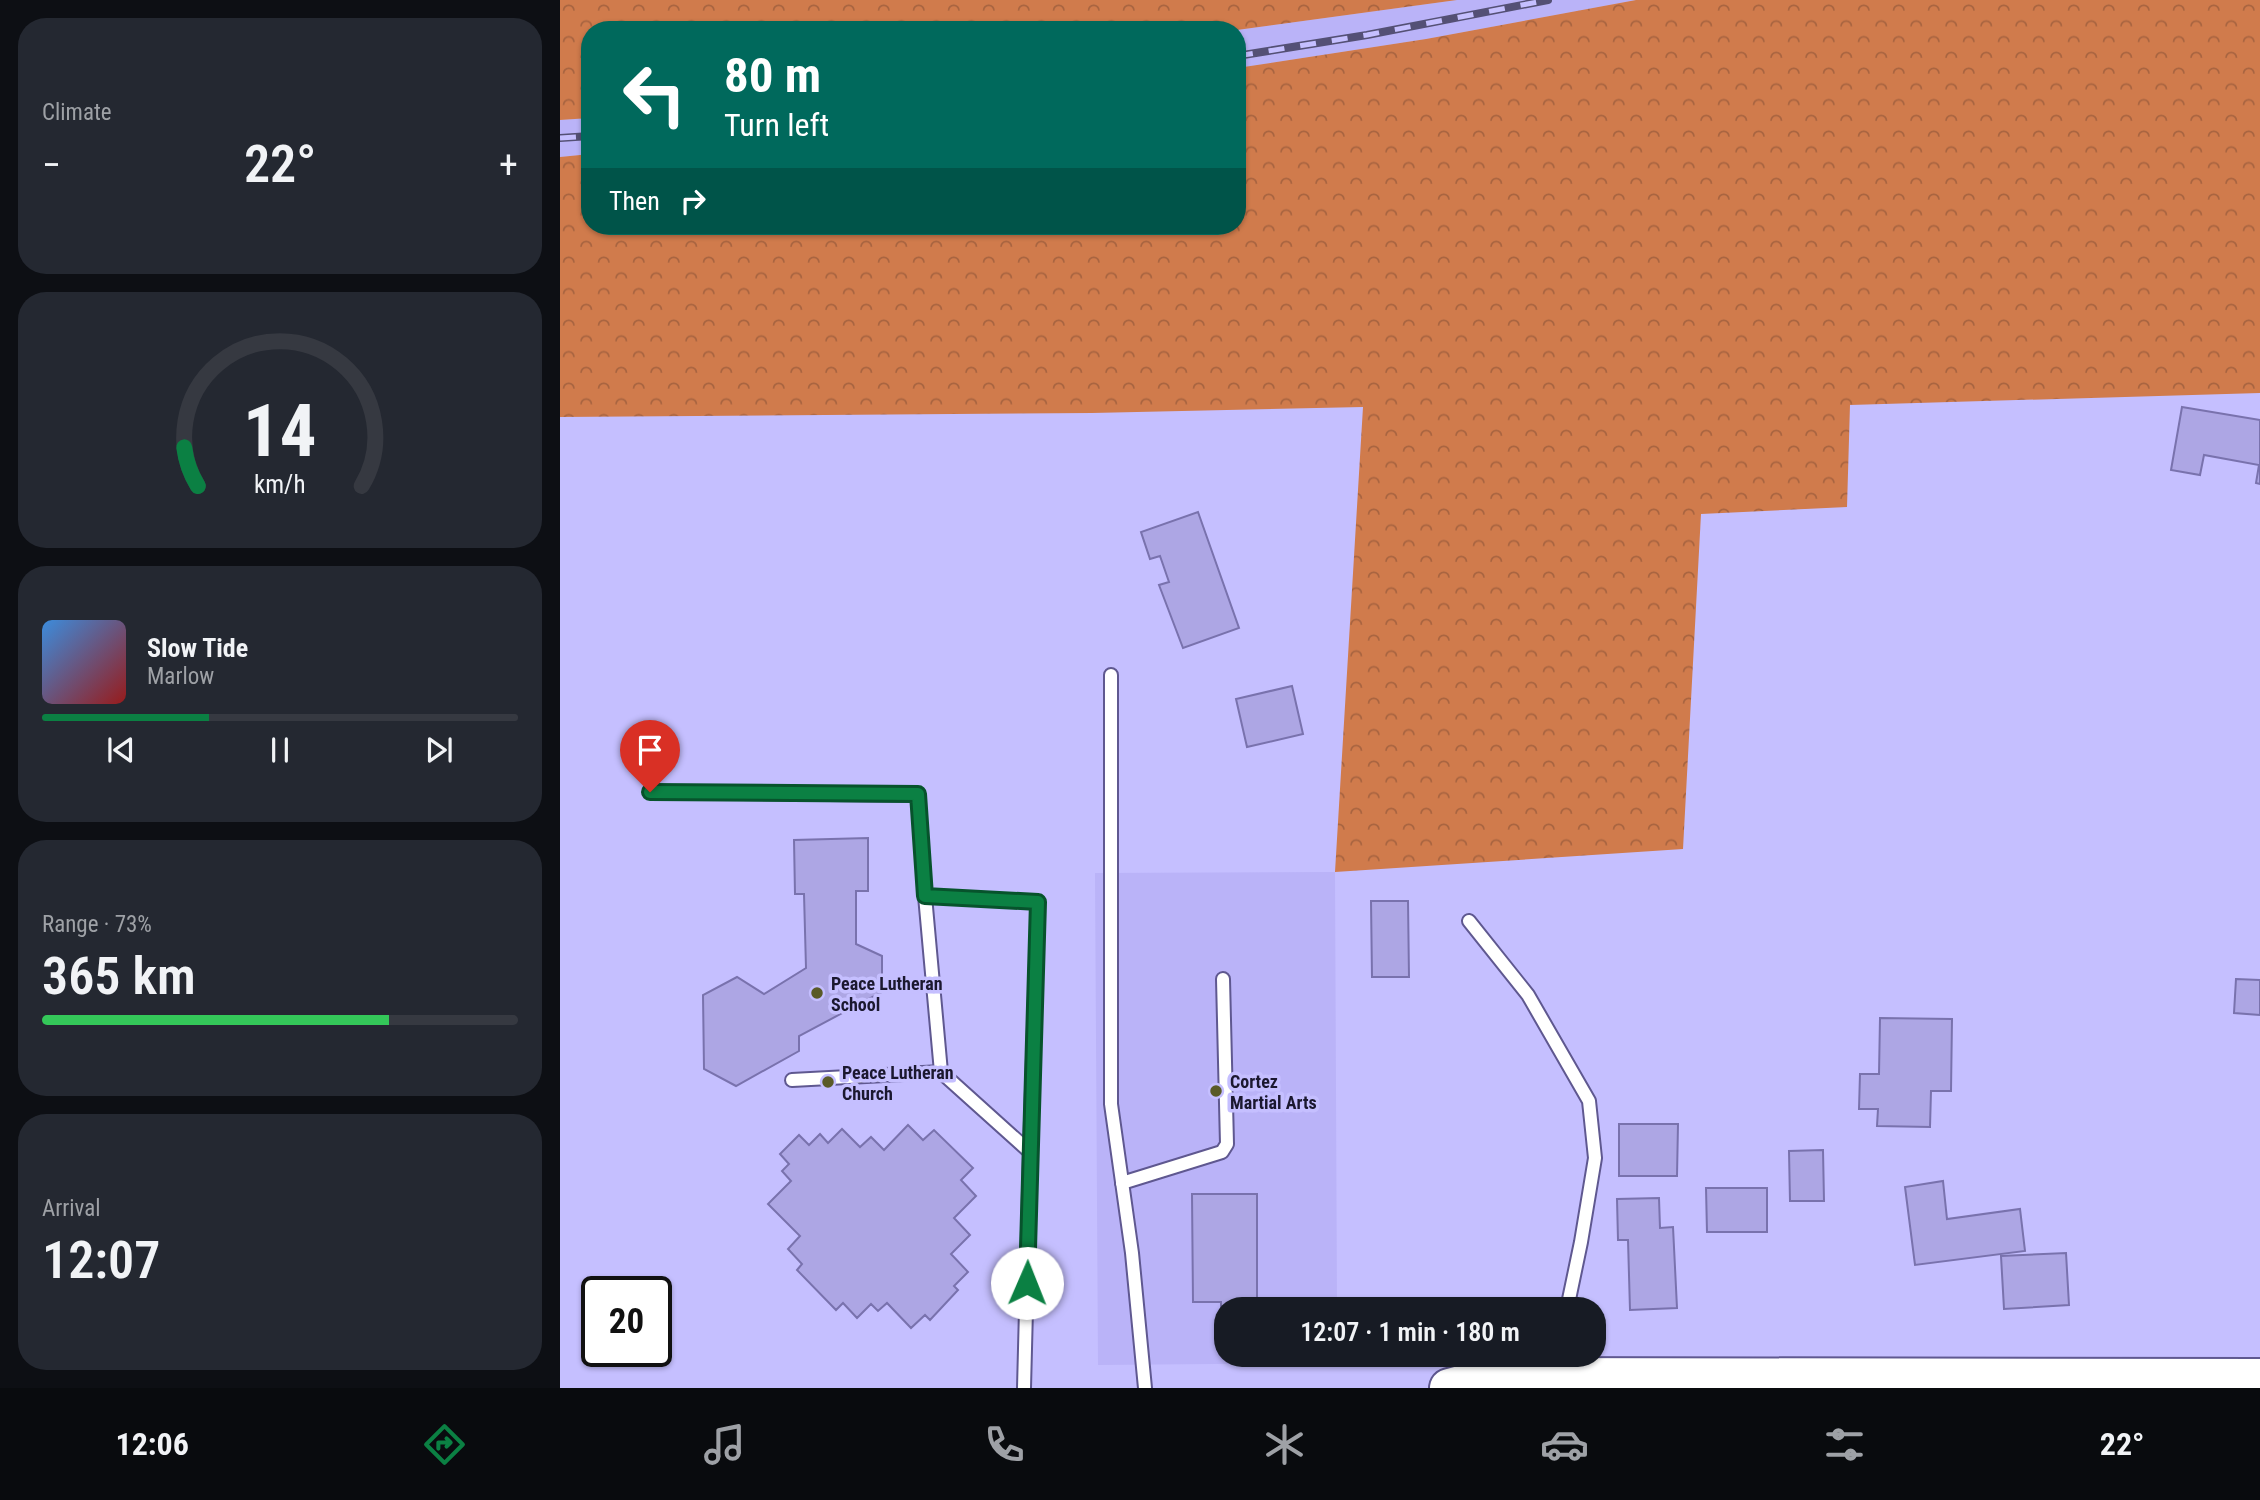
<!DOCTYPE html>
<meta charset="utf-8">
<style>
:root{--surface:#171b24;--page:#242831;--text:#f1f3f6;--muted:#9ea1a6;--line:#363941;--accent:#0b8043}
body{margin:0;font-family:"Roboto Condensed",sans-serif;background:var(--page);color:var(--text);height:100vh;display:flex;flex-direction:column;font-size:26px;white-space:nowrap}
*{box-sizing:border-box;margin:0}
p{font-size:23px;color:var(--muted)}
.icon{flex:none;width:38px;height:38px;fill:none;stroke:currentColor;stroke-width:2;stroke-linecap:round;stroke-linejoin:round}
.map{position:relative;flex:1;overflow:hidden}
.drawer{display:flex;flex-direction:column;gap:18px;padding:18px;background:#0d0f14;width:560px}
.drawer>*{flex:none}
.hud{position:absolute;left:21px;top:21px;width:665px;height:214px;border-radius:28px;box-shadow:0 2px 5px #0004;background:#00695c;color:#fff;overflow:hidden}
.speed{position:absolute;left:21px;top:1276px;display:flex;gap:14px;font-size:35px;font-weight:700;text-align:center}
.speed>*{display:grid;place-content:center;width:91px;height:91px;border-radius:50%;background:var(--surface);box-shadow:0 2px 5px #0004;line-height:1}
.speed .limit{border:4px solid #111;border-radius:10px;background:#fff;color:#111}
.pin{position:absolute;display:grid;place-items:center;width:60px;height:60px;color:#fff;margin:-72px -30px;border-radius:50% 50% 50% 0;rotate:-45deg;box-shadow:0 0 7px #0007}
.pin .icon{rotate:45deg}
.me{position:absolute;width:77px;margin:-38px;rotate:1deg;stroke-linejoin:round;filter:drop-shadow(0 0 5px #0008)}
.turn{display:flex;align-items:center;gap:24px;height:147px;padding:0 28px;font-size:32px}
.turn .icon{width:91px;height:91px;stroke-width:2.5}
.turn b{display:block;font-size:49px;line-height:60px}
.then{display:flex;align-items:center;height:66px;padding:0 28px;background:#0003;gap:14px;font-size:26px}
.big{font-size:52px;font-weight:600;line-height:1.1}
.drawer .tile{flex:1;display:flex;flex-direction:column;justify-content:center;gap:10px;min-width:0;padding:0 24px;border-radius:28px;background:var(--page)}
.drawer .dial{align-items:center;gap:0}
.dial svg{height:182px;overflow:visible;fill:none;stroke:var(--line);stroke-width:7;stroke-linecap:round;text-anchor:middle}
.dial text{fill:var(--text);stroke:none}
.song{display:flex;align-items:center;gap:21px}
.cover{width:84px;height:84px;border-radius:10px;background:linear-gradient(135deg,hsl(210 70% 55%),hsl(0 70% 35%))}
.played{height:7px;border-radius:4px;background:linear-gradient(90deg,var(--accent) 35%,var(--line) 35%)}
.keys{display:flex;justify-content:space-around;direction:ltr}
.heat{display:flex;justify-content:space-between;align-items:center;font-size:38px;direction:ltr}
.charge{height:10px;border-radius:5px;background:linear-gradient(90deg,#34c759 73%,var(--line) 0)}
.trip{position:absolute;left:654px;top:1297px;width:392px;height:70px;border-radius:28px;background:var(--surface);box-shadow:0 2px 5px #0004;font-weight:600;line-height:70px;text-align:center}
.dock{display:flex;height:112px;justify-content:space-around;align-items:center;background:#090b0e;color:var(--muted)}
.dock .icon{width:49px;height:49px}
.dock .active{color:var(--accent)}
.dock b{font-size:32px;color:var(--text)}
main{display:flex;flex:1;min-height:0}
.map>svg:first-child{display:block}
.built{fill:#bab3f8}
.forest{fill:url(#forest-crowns)}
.building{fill:#ada6e4;stroke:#7972ad;stroke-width:2}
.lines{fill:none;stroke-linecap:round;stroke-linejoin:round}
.service-casing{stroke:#5f5890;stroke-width:16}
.primary-casing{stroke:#5f5890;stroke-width:42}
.service{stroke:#fff;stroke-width:12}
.primary{stroke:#fff;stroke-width:38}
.rail-casing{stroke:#545075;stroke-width:8}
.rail{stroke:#c5bfff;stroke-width:5;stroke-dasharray:16;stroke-linecap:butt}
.route-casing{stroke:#07532c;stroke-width:18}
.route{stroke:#0b8043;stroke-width:12}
.poi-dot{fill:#5a5a27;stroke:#c5bfff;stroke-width:2.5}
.labels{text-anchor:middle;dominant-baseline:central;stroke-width:7;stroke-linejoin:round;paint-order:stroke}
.poi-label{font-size:18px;font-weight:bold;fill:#1b182f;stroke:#c5bfff;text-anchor:start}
</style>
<main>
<section class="drawer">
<div class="tile"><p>Climate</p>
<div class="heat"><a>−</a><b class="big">22°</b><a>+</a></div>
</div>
<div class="tile dial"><svg viewBox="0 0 100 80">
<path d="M14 69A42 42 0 1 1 86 69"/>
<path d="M14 69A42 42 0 0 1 8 52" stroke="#0b8043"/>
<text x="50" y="56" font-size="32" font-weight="700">14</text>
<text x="50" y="72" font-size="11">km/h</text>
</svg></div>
<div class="tile">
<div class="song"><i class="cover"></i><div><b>Slow Tide</b><p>Marlow</p></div></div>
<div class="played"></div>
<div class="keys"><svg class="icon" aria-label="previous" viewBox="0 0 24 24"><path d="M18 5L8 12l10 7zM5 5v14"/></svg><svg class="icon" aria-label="pause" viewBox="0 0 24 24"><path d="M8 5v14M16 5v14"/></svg><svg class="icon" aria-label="next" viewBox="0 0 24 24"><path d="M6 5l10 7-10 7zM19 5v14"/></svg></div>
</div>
<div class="tile"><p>Range · 73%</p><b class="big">365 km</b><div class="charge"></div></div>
<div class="tile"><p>Arrival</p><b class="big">12:07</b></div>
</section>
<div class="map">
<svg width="1700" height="1388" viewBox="0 0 1700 1388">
<defs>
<pattern id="forest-crowns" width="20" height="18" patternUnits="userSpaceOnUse" patternTransform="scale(1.75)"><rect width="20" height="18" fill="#d07b4c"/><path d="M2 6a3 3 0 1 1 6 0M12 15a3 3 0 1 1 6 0" fill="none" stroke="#a86440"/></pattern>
</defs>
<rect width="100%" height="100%" fill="#c5bfff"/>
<!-- built -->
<g class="built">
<polygon points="897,0 1076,0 866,39 677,68 677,30"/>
<polygon points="30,118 30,154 0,157 0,120"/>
<polygon points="775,872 777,1309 667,1309 667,1354 778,1355 778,1363 538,1365 535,873"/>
</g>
<!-- forest -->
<g class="forest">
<polygon points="0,0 897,0 677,30 30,30 30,118 0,120"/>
<polygon points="1076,0 1700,0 1700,393 1290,405 1287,507 1141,514 1123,849 775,872 803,407 532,413 0,417 0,157 30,154 30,226 677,226 677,68 866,39"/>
</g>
<!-- building -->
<g class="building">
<polygon points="1622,407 1700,420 1700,484 1696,483 1699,465 1644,455 1640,475 1611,470"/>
<polygon points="638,512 679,628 623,648 599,585 609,582 600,556 590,559 581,532"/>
<polygon points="732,686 743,734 687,747 676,699"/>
<polygon points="308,838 308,891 296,891 296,944 322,956 322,992 239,1036 239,1051 176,1086 144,1069 143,995 177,977 204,994 246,968 244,894 235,894 234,840"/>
<polygon points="811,901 848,901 849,977 812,977"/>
<polygon points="1676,979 1700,980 1700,1015 1674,1013"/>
<polygon points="1320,1018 1392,1019 1391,1091 1371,1091 1370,1127 1317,1126 1318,1109 1299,1109 1300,1074 1319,1074"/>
<polygon points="1059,1124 1118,1124 1117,1176 1059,1176"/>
<polygon points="348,1125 363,1140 374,1130 413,1168 401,1180 416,1196 394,1218 410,1235 391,1254 408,1272 394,1286 398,1290 370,1320 365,1315 351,1328 327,1303 318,1311 311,1304 297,1318 283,1303 276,1310 237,1270 242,1264 228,1249 240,1236 208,1204 231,1181 222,1171 229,1164 220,1154 239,1135 249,1145 260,1134 268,1143 282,1129 300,1147 311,1137 324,1150"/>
<polygon points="1263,1150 1264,1201 1230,1201 1229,1151"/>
<polygon points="1383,1181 1387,1219 1460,1209 1465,1251 1355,1265 1345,1187"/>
<polygon points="1146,1188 1207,1188 1207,1232 1147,1232"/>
<polygon points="632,1194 697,1194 697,1309 667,1309 667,1320 661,1320 661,1302 633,1302"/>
<polygon points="1099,1198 1100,1228 1113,1227 1117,1308 1070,1310 1068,1240 1058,1240 1057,1199"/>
<polygon points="1506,1253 1509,1305 1444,1309 1441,1256"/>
</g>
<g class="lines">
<!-- service casing -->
<g class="service-casing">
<g id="service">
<polyline points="551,675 551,1104 572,1253 585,1388"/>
<polyline points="90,792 358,795 365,896"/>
<polygon points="365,896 478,902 470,1152 381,1072"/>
<polyline points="909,921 968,995 1029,1101 1035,1158 1021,1242 1007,1309"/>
<polyline points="232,1080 381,1072"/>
<polyline points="562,1183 662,1152 667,1144 663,979"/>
<polyline points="464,1388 470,1152"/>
</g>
</g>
<!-- primary casing -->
<g class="primary-casing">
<polyline id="primary" points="889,1388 930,1377 1700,1378"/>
</g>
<!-- service -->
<use href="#service" class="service"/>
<!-- primary -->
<use href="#primary" class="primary"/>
<!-- rail casing -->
<g class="rail-casing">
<g id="rail">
<polyline points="677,56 807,35 988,0"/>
<polyline points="0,138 30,136"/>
</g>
</g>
<!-- rail -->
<use href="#rail" class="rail"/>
</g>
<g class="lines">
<!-- route casing -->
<g class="route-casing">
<polyline id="route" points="90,792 358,794 365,896 478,902 467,1283"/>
</g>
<!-- route -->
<use href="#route" class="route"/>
</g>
<!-- markers -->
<g class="poi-dot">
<circle cx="257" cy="993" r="7"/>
<circle cx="268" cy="1082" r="7"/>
<circle cx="656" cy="1091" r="7"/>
</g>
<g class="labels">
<!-- poi labels -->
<g class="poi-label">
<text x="271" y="983">Peace Lutheran<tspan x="271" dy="21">School</tspan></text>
<text x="282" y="1072">Peace Lutheran<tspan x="282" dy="21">Church</tspan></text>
<text x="670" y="1081">Cortez<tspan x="670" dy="21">Martial Arts</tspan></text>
</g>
</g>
</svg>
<div class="speed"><div class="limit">20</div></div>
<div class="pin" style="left:90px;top:792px;background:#d93025"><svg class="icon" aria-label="arrive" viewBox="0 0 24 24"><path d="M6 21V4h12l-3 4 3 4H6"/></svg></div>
<svg class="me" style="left:467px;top:1283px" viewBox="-20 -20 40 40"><circle r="19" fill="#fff"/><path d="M0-13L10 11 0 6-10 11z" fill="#0b8043"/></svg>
<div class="trip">12:07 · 1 min · 180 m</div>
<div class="hud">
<div class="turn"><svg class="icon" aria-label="left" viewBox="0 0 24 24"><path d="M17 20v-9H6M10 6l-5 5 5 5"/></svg><div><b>80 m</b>Turn left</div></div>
<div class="then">Then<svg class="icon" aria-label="right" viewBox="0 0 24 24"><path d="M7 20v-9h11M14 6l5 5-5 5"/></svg></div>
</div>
</div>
</main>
<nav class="dock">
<b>12:06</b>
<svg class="icon active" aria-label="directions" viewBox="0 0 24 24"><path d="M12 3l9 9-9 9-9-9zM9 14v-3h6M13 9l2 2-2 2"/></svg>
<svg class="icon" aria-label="music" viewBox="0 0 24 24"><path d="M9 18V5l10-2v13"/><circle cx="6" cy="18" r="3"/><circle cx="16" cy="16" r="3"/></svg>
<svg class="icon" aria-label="phone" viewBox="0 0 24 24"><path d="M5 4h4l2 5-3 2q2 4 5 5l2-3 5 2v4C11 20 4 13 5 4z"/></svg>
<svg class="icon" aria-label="climate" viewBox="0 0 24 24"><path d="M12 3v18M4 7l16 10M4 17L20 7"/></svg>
<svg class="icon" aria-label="car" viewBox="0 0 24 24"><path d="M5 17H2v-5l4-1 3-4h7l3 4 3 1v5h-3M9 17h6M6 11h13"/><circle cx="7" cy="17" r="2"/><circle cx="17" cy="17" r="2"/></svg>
<svg class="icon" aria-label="filters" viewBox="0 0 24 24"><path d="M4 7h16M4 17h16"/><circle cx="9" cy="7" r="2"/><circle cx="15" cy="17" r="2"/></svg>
<b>22°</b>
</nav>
